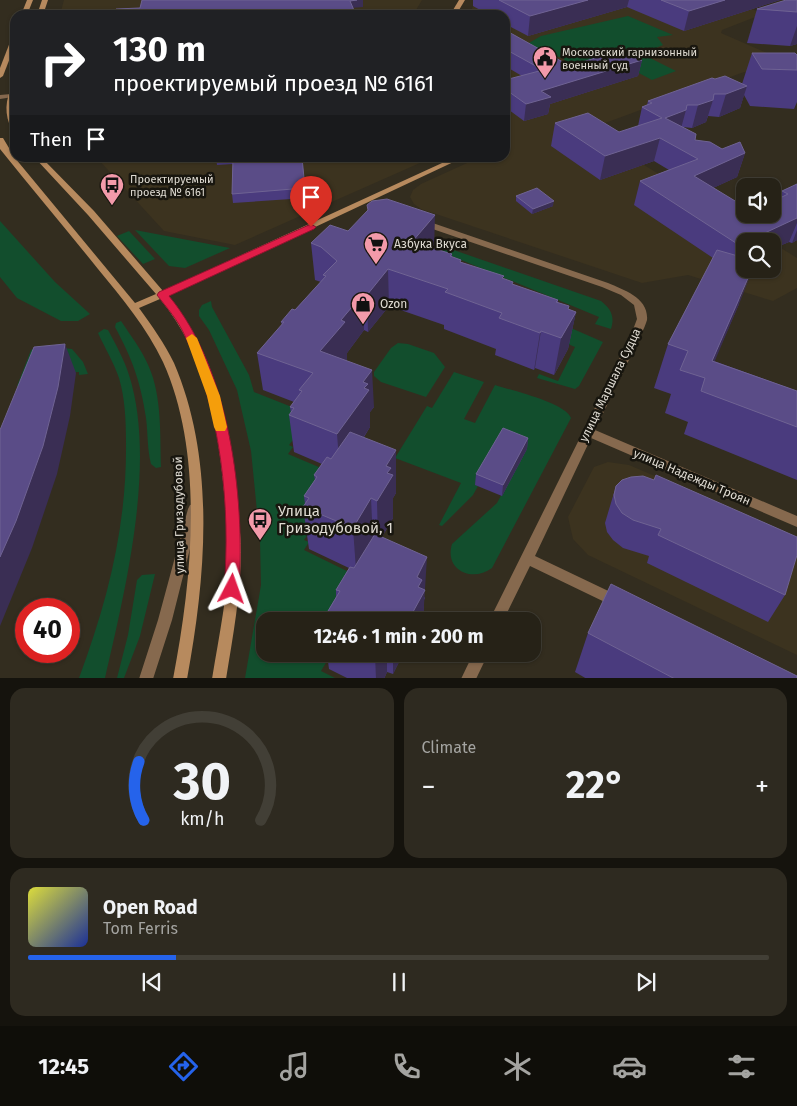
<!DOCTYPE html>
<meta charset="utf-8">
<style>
:root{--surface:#262217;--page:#2e2a20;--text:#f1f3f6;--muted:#a4a4a1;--line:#423f36;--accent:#2563eb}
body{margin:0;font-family:"Fira Sans",sans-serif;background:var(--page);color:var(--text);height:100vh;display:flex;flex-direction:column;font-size:19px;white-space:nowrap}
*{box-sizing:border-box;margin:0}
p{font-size:16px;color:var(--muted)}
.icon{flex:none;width:28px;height:28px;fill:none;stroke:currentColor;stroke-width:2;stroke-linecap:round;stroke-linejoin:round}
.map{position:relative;height:678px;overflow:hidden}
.side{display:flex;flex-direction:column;gap:10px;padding:10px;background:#15130d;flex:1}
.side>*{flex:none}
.hud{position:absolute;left:10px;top:10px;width:500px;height:152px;border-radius:15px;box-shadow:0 1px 4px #0004,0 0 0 1px var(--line);background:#202124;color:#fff;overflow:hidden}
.fabs{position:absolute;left:736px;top:178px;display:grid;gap:10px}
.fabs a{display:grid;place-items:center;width:45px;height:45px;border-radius:10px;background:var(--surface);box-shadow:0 1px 4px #0004,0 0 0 1px var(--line);font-size:25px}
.speed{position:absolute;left:15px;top:598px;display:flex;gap:10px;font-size:25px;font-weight:700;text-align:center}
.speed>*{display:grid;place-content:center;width:65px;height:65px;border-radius:50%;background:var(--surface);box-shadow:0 1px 4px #0004,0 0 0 1px var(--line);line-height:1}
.speed .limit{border:8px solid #d22;background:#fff;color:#111}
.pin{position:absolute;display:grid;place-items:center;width:42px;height:42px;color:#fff;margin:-51px -21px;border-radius:50% 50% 50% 0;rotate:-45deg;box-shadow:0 0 5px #0007}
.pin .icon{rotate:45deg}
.me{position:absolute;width:55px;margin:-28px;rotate:4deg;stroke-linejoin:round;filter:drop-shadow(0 0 4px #0008)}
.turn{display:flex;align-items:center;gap:18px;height:105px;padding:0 20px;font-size:22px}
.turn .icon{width:65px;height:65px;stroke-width:2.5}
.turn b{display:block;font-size:35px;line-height:42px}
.then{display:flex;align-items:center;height:48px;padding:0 20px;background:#0003;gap:10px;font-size:19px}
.big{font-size:38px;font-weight:700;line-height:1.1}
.side .tile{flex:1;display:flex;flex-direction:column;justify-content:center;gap:8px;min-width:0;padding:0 18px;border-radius:15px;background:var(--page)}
.side .dial{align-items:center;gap:0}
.dial svg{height:130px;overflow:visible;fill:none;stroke:var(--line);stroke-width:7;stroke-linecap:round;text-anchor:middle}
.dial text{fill:var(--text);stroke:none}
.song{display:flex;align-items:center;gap:15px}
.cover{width:60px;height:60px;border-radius:8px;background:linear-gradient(135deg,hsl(60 70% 55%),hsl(230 70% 35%))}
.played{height:5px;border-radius:2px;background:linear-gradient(90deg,var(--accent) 20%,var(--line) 20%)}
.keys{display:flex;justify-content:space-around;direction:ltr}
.heat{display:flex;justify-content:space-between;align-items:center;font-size:28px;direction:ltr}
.side .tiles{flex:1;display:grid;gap:10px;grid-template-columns:1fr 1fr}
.tile:last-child{grid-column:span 2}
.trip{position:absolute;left:256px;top:612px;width:285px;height:50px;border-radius:15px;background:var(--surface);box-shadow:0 1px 4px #0004,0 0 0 1px var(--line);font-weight:700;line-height:50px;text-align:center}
.menu{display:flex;height:80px;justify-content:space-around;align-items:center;background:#0f0e09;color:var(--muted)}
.menu .icon{width:35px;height:35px}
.menu .current{color:var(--accent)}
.menu b{font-size:22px;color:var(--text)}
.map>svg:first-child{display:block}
.built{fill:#3c331f}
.green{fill:#124e2d}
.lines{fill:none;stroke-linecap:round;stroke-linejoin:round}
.street{fill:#86694e;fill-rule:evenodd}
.secondary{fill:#b78a5e;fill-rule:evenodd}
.wall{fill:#4a3b7e}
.shaded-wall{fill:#3a2e54}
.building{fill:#5a4c87;stroke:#6f6393}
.route{fill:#e11d48;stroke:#92132f}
.slow{fill:#f59e0b}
.labels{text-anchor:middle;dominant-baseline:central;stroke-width:5;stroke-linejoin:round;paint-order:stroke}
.far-poi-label{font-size:11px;fill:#dfdbd2;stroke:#18160f;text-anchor:start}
.poi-label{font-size:12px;fill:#dfdbd2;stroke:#18160f;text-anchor:start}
.street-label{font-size:12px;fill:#dfdbd2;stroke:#18160f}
.near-poi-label{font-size:15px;fill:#dfdbd2;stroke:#18160f;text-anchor:start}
</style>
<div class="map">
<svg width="797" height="679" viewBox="0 0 797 679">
<rect width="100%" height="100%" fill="#332d1f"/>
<!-- built -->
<g class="built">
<polygon points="64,0 422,0 416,10 417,15 60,15"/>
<polygon points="476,0 739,3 763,14 722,30 721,33 797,66 774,76 744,72 586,130 770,241 745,241 745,269 772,269 773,243 797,258 797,288 773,301 688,275 642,283 421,209 414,204 410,197 413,190 421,184 478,158 505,158 505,15 469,15"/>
<polygon points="97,158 431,158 235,245 164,231"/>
<polygon points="608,462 629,465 797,537 797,655 588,555 573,539 568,517 594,467"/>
</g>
<!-- green -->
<g class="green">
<polygon points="628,16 673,35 657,37 663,45 642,54 676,71 652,80 620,63 570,67 563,58 533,50 529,43 541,36"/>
<polygon points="0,221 55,282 90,314 78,321 61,321 17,298 0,277"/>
<polygon points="135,230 230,248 185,268 169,266"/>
<polygon points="129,231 155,259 143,264 117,236"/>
<path d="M445,247L601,301C611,309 615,316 611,329L595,324L599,317L442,252Z"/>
<polygon points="211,301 212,307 249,375 254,392 302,411 301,430 289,445 293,447 288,454 333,473 317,521 304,540 309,542 304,550 353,574 339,621 265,621 265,654 324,654 322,658 327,661 321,671 335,678 245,678 261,585 260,541 251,451 237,390 209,330 199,316 199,310 202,305"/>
<path d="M121,321C131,336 142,350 149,367C162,397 160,435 161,467L156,468L151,464C147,449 148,433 146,418C141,383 132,358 115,327L116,323Z"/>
<polygon points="564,325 603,342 579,386 575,389 537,378 539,374 558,381 575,347 568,344"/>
<path d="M104,329L108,330C116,345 124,359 129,375C157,462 125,591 105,678H79C108,600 127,525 126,442C126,421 125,398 119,378C114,363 105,348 98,333Z"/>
<polygon points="398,343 408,344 434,353 445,367 426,397 381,382 374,376 374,372 391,348"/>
<polygon points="47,346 72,349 83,362 88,374 79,375 79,372 44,374 40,384 17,386 31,350 36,347"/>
<path d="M454,372L484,382L464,419L475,423L495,385C510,390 566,403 571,418L492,568C472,583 444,570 452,544L497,503L526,449L475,485L478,486L473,495L442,526L439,525L461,483L395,458L427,406L432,408Z"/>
<polygon points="155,574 140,636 124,678 117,678 128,635 137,580 142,575"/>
</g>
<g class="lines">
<!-- street -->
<g class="street">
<polygon points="11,94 13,95 13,97 0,99 0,95"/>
<path d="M421,219L608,283C624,290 649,298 647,320C646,324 643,330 641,335L595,430L797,516V527L591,438L535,556L623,598L625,602L623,606L618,608L613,606L530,566L503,621H489L631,335L637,319L634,305L621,295L602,287L418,224V220Z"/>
<polygon points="194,504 198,505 200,509 172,620 153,679 139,679 158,620 188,509 190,505"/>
<polygon points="473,654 488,654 476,679 461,679"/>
</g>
<!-- secondary -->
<g class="secondary">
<polygon points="27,0 33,0 27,15 21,15"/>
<polygon points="42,0 48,0 43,15 37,15"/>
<polygon points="459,0 465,0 456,15 450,15"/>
<polygon points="15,35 15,45 3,76 0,78 0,68 12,37"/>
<path d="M15,84L13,107L15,130H12C4,115 5,99 13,85Z"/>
<path d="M0,138H3L15,158L135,303L156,294L88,215L35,158H42L94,211L163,291L453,158H462L168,296C216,352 230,429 237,501C238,517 241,534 241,550C241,593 233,636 226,679H212C219,636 228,594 229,551C229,535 226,518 225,502C219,431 207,355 160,299L139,308C152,326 165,344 174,363C216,461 206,576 187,679H173C192,581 205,455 163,362C147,328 122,298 98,269C66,229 32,189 0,149Z"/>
</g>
</g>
<!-- wall -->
<g class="wall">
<polygon points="473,0 780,0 684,31 627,7 528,36 505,24 505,15 489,15 473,6"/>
<polygon points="797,0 797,44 790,46 747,43 757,9"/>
<polygon points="505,30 570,66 642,60 638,76 550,104 548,114 524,121 505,107 505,80 522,76 505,66"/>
<polygon points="752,53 797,55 797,102 794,109 750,106 744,95 740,108 719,117 708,116 706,122 692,128 683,127 695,140 722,149 745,153 737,177 713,188 745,214 772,214 782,191 797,184 797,240 792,243 789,242 772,249 772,241 745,241 739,304 714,361 797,391 797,480 684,434 688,422 665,413 671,394 654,388 668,344 713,258 634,205 640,181 669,170 654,161 600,180 551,146 555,123 619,132 638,126 642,107 647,105 648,101 715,79 742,84"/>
<polygon points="216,158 302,158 306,198 233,203 232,194 233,164 217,165"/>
<polygon points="516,196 553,206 532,214 516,201"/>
<polygon points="348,231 434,248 452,254 452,257 461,262 503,279 513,285 558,300 558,303 568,309 576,312 568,349 554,375 535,368 534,370 495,355 496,349 444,329 444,325 389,306 368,332 364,330 347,353 347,359 346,360 374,407 370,412 370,427 364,437 396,493 393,498 393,518 382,537 425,598 424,600 423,621 326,621 325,616 336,597 336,590 349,568 309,549 303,507 305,504 304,496 315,480 314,475 322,464 294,452 289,415 291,413 290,407 294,402 263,390 257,353 282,325 281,322 295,310 321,282 315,280 311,243"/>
<polygon points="528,438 527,449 502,496 475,485 476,474"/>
<polygon points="616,486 785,595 768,622 647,563 649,556 623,548 613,540 607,532 605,523"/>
<polygon points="588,633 797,679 587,679 575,672"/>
<polygon points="327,654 411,654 407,661 401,658 393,674 387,672 384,679 349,679 329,669"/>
</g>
<!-- shaded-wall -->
<g class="shaded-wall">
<polygon points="357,0 363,0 363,7 351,8 350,1"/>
<polygon points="588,0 629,0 627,7 528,36 530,16"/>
<polygon points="725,0 780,0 684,31 689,11"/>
<polygon points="797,26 797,44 790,46"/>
<polygon points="642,60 638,76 550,104 548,114 524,121 526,104 541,91"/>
<polygon points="747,86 740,108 719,117 726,94"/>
<polygon points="713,100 706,122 692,128 698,105"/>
<polygon points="686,110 680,132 660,138 654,161 600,180 605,156 665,118"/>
<polygon points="745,153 737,177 687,200 694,176"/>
<polygon points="554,201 553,206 532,214 533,209"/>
<polygon points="435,215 434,251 412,278 412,242"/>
<polygon points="797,218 797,223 789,242 772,249 772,241 746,241"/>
<polygon points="797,230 797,240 792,243"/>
<polygon points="745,242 745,262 730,269 739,245"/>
<polygon points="388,269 389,306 368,332 367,295"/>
<polygon points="753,269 739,304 702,391 712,361"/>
<polygon points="363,294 364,330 347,353 347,359 324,388 320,351 341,320"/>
<polygon points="569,306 564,333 576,312 568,349 554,375 561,338 568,309"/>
<polygon points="541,331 535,368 534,370 540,333"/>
<polygon points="65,344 76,373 70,416 57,474 32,548 0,626 0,557"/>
<polygon points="372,370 374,407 370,412 370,427 340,472 337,434 363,382"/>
<polygon points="528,438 527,449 502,496 503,485"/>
<polygon points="396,450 396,493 393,498 393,518 378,543 377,501 386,466"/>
<polygon points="371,498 373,541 356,570 353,528"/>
<polygon points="427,557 423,621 408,621 417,577"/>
<polygon points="375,654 387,654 387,672 384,679 376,679"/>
<polygon points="393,654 401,654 401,658 393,674"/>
<polygon points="407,654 411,654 407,661"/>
</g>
<!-- building -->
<g class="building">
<polygon points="142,0 357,0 350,1 356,15 113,15 116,9 140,8"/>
<polygon points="499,0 588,0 530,16"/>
<polygon points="661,0 725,0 689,11"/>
<polygon points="786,0 797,0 797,12 757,9"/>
<polygon points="505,30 570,66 620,50 642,60 541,91 551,97 526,104 505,89 505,80 543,70 505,49"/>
<polygon points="752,53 795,53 797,55 797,70 762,69"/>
<polygon points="725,76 747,86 726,94 714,94 713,100 698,105 687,105 686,110 665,118 696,134 695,140 710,142 722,149 740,142 745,153 694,176 745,207 745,214 772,214 772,202 788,194 782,191 797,184 797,218 739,245 640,181 698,159 660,138 605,156 555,123 588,113 619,132 662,118 642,107 652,103 648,101 712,78 715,79"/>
<polygon points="233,158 302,158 305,188 232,194"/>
<polygon points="537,188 554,201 533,209 516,196"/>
<polygon points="387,199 435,215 412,242 452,254 450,256 461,260 460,262 504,276 502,278 513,282 512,284 558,300 556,302 569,306 568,309 576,312 561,338 541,331 540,333 499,318 502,313 445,292 448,289 388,269 367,295 363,294 341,320 345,322 320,351 372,370 363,382 368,384 364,388 369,390 337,434 289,415 294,408 290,407 302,391 299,390 313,373 257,353 284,322 281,322 292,309 295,310 326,276 323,275 337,261 321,247 311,243 330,225 348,231 368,210 367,205 372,201"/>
<polygon points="717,250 745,258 745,269 752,269 712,361 797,391 797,427 701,391 705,378 680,370 688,351 668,344"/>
<polygon points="65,344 58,387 43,446 16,521 0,557 0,430 34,347"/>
<polygon points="503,428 528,438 503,485 476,474"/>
<polygon points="350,432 396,450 386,466 391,468 387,473 393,475 377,501 371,498 353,528 303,507 309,498 304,496 317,477 314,475 327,457 331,459"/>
<polygon points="656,475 797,537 797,555 785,595 658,535 661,529 633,520 622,513 616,504 614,495 616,486 622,480 631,477 643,476 654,480"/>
<polygon points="375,534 427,557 417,577 422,580 418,587 425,590 408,621 401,619 400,621 329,621 331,619 325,616 340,591 336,590 350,567 354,568"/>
<polygon points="611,584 797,676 797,679 675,679 588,633"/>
</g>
<!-- route -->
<path class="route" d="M311,224L316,227L314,229L169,296C230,370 245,496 239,589L237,594L232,596L226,594L224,589C231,509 221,409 185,336C178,320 167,308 157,295L159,292Z"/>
<!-- slow -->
<polygon class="slow" points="192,334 197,338 220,396 227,427 225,431 216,431 214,427 207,396 186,338"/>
<!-- icons -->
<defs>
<g id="civic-pin" transform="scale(1.25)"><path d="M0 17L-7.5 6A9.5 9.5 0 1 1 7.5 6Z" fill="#f39aaa" stroke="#18160f"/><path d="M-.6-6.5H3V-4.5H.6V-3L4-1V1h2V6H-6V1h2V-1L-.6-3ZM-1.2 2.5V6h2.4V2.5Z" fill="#111"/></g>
<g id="bus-pin" transform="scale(1.25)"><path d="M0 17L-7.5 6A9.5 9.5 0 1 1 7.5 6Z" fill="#f39aaa" stroke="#18160f"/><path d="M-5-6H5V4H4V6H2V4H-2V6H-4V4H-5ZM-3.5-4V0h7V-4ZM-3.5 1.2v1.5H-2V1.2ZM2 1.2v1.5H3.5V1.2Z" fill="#111"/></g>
<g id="supermarket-pin" transform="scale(1.25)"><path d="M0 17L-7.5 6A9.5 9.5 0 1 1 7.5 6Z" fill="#f39aaa" stroke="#18160f"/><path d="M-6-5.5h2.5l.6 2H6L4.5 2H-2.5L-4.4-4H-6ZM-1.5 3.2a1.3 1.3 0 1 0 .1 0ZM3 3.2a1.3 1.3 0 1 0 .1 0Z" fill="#111"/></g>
<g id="shop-pin" transform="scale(1.25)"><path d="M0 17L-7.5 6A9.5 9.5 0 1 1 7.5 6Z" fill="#f39aaa" stroke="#18160f"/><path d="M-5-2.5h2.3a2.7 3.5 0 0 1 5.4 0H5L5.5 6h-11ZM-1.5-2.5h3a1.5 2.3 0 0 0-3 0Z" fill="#111"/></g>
</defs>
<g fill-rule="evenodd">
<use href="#civic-pin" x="545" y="58"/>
<use href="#bus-pin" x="112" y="185"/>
<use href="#supermarket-pin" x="376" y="244"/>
<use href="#shop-pin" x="363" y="304"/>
<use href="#bus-pin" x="260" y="520"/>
</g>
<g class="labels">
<!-- far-poi labels -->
<g class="far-poi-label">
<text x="562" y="52">Московский гарнизонный<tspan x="562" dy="13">военный суд</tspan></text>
<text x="130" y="179">Проектируемый<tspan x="130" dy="13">проезд № 6161</tspan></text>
</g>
<!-- poi labels -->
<g class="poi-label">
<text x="394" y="244">Азбука Вкуса</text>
<text x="380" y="304">Ozon</text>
</g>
<!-- street labels -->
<g class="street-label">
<text transform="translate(610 385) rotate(-64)">улица Маршала Судца</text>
<text transform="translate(692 477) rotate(23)">улица Надежды Троян</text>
<text transform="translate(179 515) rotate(-91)">улица Гризодубовой</text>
</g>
<!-- near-poi labels -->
<g class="near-poi-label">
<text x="278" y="511">Улица<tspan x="278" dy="17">Гризодубовой, 1</tspan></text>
</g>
</g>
</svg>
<div class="fabs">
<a><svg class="icon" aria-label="sound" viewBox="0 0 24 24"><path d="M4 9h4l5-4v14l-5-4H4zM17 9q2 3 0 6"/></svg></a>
<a><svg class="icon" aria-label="search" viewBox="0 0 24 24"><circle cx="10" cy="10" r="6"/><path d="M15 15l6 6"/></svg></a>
</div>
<div class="speed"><div class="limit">40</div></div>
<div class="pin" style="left:311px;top:227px;background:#d93025"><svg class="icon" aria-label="arrive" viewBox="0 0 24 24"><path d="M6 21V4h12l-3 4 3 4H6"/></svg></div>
<svg class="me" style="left:232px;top:589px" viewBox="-20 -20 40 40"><path d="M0-17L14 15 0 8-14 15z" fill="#e11d48" stroke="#fff" stroke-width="4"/></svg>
<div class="trip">12:46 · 1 min · 200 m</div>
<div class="hud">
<div class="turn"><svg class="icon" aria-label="right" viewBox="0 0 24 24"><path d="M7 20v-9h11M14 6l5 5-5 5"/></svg><div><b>130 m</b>проектируемый проезд № 6161</div></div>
<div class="then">Then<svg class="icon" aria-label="arrive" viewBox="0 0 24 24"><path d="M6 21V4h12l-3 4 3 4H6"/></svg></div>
</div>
</div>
<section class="side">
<div class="tiles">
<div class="tile dial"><svg viewBox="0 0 100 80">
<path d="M14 69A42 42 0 1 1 86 69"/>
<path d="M14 69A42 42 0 0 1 11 33" stroke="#2563eb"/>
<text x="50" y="56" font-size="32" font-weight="700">30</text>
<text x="50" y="72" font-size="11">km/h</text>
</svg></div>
<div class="tile"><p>Climate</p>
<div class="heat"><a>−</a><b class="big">22°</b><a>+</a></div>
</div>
<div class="tile">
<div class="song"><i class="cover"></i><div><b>Open Road</b><p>Tom Ferris</p></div></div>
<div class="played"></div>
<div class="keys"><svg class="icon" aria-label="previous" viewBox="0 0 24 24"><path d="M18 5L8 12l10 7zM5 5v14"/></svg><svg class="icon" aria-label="pause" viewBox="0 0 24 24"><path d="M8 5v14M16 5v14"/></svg><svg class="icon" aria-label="next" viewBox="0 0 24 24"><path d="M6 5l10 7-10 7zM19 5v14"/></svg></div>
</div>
</div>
</section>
<nav class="menu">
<b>12:45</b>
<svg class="icon current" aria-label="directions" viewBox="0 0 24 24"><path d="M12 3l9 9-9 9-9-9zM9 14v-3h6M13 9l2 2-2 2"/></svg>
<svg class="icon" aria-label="music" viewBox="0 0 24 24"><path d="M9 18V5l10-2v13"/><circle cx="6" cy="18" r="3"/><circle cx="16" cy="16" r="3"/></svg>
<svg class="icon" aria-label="phone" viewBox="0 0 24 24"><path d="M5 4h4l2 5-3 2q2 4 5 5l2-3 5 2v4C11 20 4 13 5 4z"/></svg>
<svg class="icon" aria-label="climate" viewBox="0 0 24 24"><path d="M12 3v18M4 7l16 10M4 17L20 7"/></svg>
<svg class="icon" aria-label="car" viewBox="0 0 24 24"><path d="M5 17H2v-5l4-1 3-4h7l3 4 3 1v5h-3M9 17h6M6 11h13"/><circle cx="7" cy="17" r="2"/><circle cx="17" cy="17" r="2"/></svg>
<svg class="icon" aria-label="filters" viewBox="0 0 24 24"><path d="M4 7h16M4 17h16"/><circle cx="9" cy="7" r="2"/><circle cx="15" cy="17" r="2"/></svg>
</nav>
